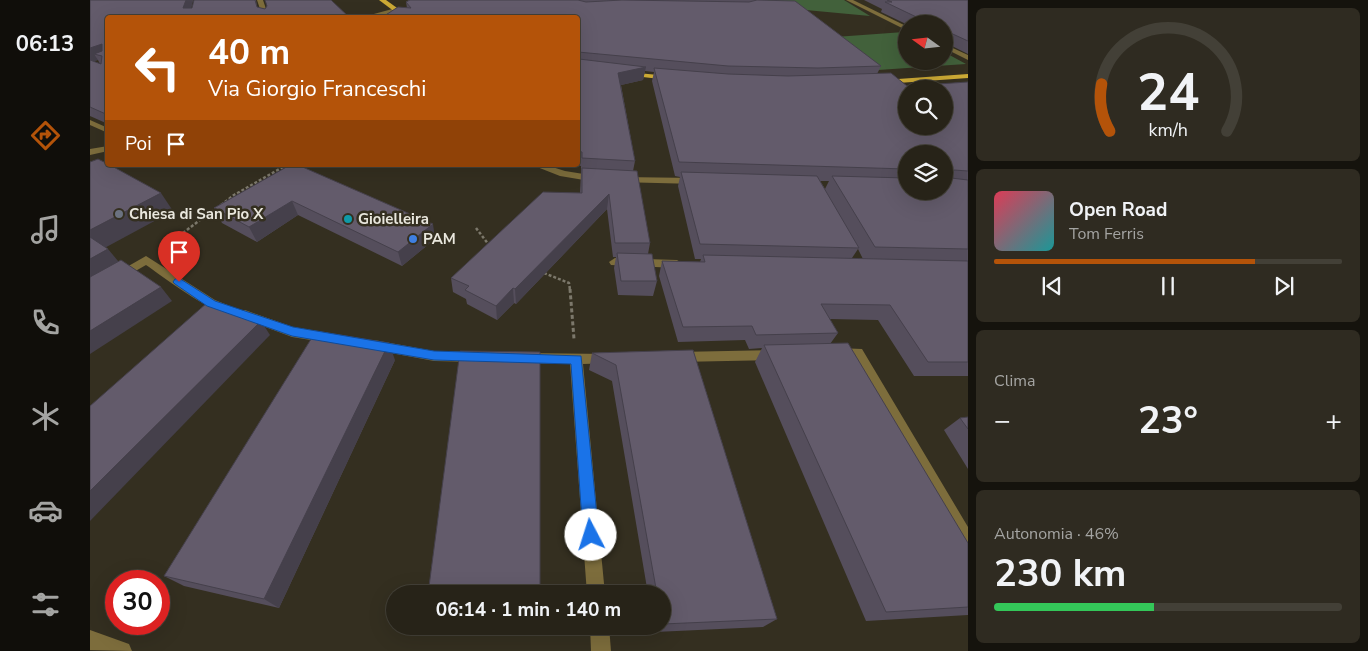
<!DOCTYPE html>
<html lang="it">
<meta charset="utf-8">
<style>
:root{--surface:#272318;--page:#2f2b21;--text:#f1f3f6;--muted:#a4a4a2;--line:#434037;--accent:#b45309}
body{margin:0;font-family:"Nunito Sans",sans-serif;background:var(--page);color:var(--text);height:100vh;display:flex;flex-direction:column;font-size:19px;white-space:nowrap}
*{box-sizing:border-box;margin:0}
p{font-size:16px;color:var(--muted)}
.icon{flex:none;width:28px;height:28px;fill:none;stroke:currentColor;stroke-width:2;stroke-linecap:round;stroke-linejoin:round}
.map{position:relative;flex:1;overflow:hidden}
.drawer{display:flex;flex-direction:column;gap:8px;padding:8px;background:#15130d;width:400px}
.drawer>*{flex:none}
.banner{position:absolute;left:15px;top:15px;width:475px;height:152px;border-radius:5px;box-shadow:0 5px 20px #0002,0 0 0 1px var(--line);background:#b45309;color:#fff;overflow:hidden}
.needle{width:32px;rotate:285deg}
.fabs{position:absolute;left:808px;top:15px;display:grid;gap:10px}
.fabs a{display:grid;place-items:center;width:55px;height:55px;border-radius:50%;background:var(--surface);box-shadow:0 5px 20px #0002,0 0 0 1px var(--line);font-size:25px}
.speed{position:absolute;left:15px;top:570px;display:flex;gap:10px;font-size:25px;font-weight:700;text-align:center}
.speed>*{display:grid;place-content:center;width:65px;height:65px;border-radius:50%;background:var(--surface);box-shadow:0 5px 20px #0002,0 0 0 1px var(--line);line-height:1}
.speed .limit{border:8px solid #d22;background:#fff;color:#111}
.pin{position:absolute;display:grid;place-items:center;width:42px;height:42px;color:#fff;margin:-51px -21px;border-radius:50% 50% 50% 0;rotate:-45deg;box-shadow:0 0 5px #0007}
.pin .icon{rotate:45deg}
.me{position:absolute;width:55px;margin:-28px;rotate:355deg;stroke-linejoin:round;filter:drop-shadow(0 0 4px #0008)}
.turn{display:flex;align-items:center;gap:18px;height:105px;padding:0 20px;font-size:22px}
.turn .icon{width:65px;height:65px;stroke-width:2.5}
.turn b{display:block;font-size:35px;line-height:42px}
.then{display:flex;align-items:center;height:48px;padding:0 20px;background:#0003;gap:10px;font-size:19px}
.big{font-size:38px;font-weight:700;line-height:1.1}
.drawer .card{flex:1;display:flex;flex-direction:column;justify-content:center;gap:8px;min-width:0;padding:0 18px;border-radius:8px;background:var(--page)}
.drawer .dial{align-items:center;gap:0}
.dial svg{height:130px;overflow:visible;fill:none;stroke:var(--line);stroke-width:7;stroke-linecap:round;text-anchor:middle}
.dial text{fill:var(--text);stroke:none}
.song{display:flex;align-items:center;gap:15px}
.cover{width:60px;height:60px;border-radius:8px;background:linear-gradient(135deg,hsl(350 70% 55%),hsl(180 70% 35%))}
.played{height:5px;border-radius:2px;background:linear-gradient(90deg,var(--accent) 75%,var(--line) 75%)}
.keys{display:flex;justify-content:space-around;direction:ltr}
.heat{display:flex;justify-content:space-between;align-items:center;font-size:28px;direction:ltr}
.charge{height:8px;border-radius:4px;background:linear-gradient(90deg,#34c759 46%,var(--line) 0)}
.trip{position:absolute;left:296px;top:585px;width:285px;height:50px;border-radius:25px;background:var(--surface);box-shadow:0 5px 20px #0002,0 0 0 1px var(--line);font-weight:700;line-height:50px;text-align:center}
main{display:flex;flex:1;min-height:0}
.tabs{display:flex;flex-direction:column;width:90px;justify-content:space-around;align-items:center;background:#100e0a;color:var(--muted)}
.tabs .icon{width:35px;height:35px}
.tabs .active{color:var(--accent)}
.tabs b{font-size:22px;color:var(--text)}
.map>svg:first-child{display:block}
.green{fill:#42613b}
.lines{fill:none;stroke-linecap:round;stroke-linejoin:round}
.path-far2{stroke:#7c786b;stroke-width:2;stroke-dasharray:2.5 2;stroke-linecap:butt}
.path-far1{stroke:#7c786b;stroke-width:2.5;stroke-dasharray:3 2;stroke-linecap:butt}
.path{stroke:#7c786b;stroke-width:3;stroke-dasharray:4 2.5;stroke-linecap:butt}
.minor{fill:#7d6d3c;fill-rule:evenodd}
.major{fill:#cba935;fill-rule:evenodd}
.wall{fill:#554e5c;fill-rule:evenodd}
.shaded-wall{fill:#45404b}
.building{fill:#635b6b;stroke:#45404b;fill-rule:evenodd}
.route{fill:#1a73e8;stroke:#114b97}
.worship-dot{fill:#6b7280;stroke:#342f20;stroke-width:2}
.culture-dot{fill:#0f9aa8;stroke:#342f20;stroke-width:2}
.shop-dot{fill:#3f7fe0;stroke:#342f20;stroke-width:2}
.labels{text-anchor:middle;dominant-baseline:central;stroke-width:5;stroke-linejoin:round;paint-order:stroke}
.poi-label{font-size:15px;font-weight:bold;fill:#e9e7dd;stroke:#342f20;text-anchor:start}
</style>
<main>
<nav class="tabs">
<b>06:13</b>
<svg class="icon active" aria-label="directions" viewBox="0 0 24 24"><path d="M12 3l9 9-9 9-9-9zM9 14v-3h6M13 9l2 2-2 2"/></svg>
<svg class="icon" aria-label="music" viewBox="0 0 24 24"><path d="M9 18V5l10-2v13"/><circle cx="6" cy="18" r="3"/><circle cx="16" cy="16" r="3"/></svg>
<svg class="icon" aria-label="phone" viewBox="0 0 24 24"><path d="M5 4h4l2 5-3 2q2 4 5 5l2-3 5 2v4C11 20 4 13 5 4z"/></svg>
<svg class="icon" aria-label="climate" viewBox="0 0 24 24"><path d="M12 3v18M4 7l16 10M4 17L20 7"/></svg>
<svg class="icon" aria-label="car" viewBox="0 0 24 24"><path d="M5 17H2v-5l4-1 3-4h7l3 4 3 1v5h-3M9 17h6M6 11h13"/><circle cx="7" cy="17" r="2"/><circle cx="17" cy="17" r="2"/></svg>
<svg class="icon" aria-label="filters" viewBox="0 0 24 24"><path d="M4 7h16M4 17h16"/><circle cx="9" cy="7" r="2"/><circle cx="15" cy="17" r="2"/></svg>
</nav>
<div class="map">
<svg width="878" height="651" viewBox="0 0 878 651">
<rect width="100%" height="100%" fill="#342f20"/>
<!-- green -->
<g class="green">
<polygon points="657,0 754,0 780,16 705,9"/>
<polygon points="814,32 816,33 816,61 854,61 854,52 876,64 788,70 745,37"/>
</g>
<g class="lines">
<!-- path-far2 -->
<polyline class="path-far2" points="191,168 197,165"/>
<!-- path-far1 -->
<g class="path-far1">
<polyline points="131,205 144,195 193,167"/>
<polyline points="386,228 399,245"/>
<polyline points="73,248 126,208"/>
<polyline points="454,273 479,283 480,290"/>
</g>
<!-- path -->
<polyline class="path" points="480,289 484,339"/>
<!-- minor -->
<g class="minor">
<polygon points="167,0 173,0 179,18 173,18"/>
<polygon points="756,0 763,0 816,26 816,30"/>
<polygon points="306,8 308,11 282,18 269,18"/>
<polygon points="854,44 878,55 878,60 854,48"/>
<polygon points="0,120 18,128 18,133 0,125"/>
<polygon points="18,146 18,151 0,155 0,149"/>
<polygon points="442,165 456,165 475,171 506,176 511,179 506,182 470,176"/>
<polygon points="531,177 606,178 611,181 606,184 528,182 528,178"/>
<path d="M56,256L125,300L140,306L142,309L140,312C125,317 71,275 56,265L0,297V288Z"/>
<polygon points="525,258 587,260 593,264 587,268 521,265 519,262"/>
<polygon points="155,310 203,327 239,333 244,335 245,338 244,341 239,343 202,337 151,318 149,315 151,312"/>
<polygon points="284,340 344,351 385,352 390,353 392,357 390,361 385,362 344,361 279,349 278,345 279,341"/>
<polygon points="748,348 772,349 878,527 878,552 872,549 763,358 743,357 741,353 743,349"/>
<polygon points="685,350 690,351 692,355 690,359 685,360 588,362 583,361 581,357 583,353 588,352"/>
<polygon points="433,353 518,354 523,355 525,359 523,363 493,364 515,594 497,594 480,364 433,363 428,362 426,358 428,354"/>
<polygon points="500,626 519,626 521,651 501,651"/>
<polygon points="0,630 39,644 42,651 0,650"/>
</g>
<!-- major -->
<g class="major">
<polygon points="289,0 296,0 321,18 313,18"/>
<polygon points="537,72 579,76 583,78 579,80 535,75 533,74"/>
<polygon points="878,74 878,78 794,84 790,82 794,80"/>
</g>
</g>
<!-- wall -->
<g class="wall">
<path d="M0,0H103L101,8H102L104,0H166L167,7L175,9L242,2L260,18H18V124L0,116ZM8,60L10,64L3,61Z"/>
<path d="M319,0H677L791,66L787,74L817,86L878,82V376H824L788,320L739,319L748,333L740,344L878,543V615L776,621L665,362L672,348L659,349L655,340L588,342L569,276L572,261L610,262L611,259H605L588,186L590,177L585,176L562,81L564,72L555,71L553,80L531,85L545,161L543,171L560,243L558,254L567,281L563,296L528,295L524,268L526,257H523L517,209L426,304L424,303L407,320L377,304L376,299L363,292L361,278L490,193L491,173V166L487,165H488V18L317,8L316,2ZM816,154L854,191H816ZM730,181H739L735,189ZM768,249L773,259L762,258Z"/>
<polygon points="774,0 878,0 878,54 854,42 854,24 816,24 791,12 792,9"/>
<polygon points="200,165 345,239 312,266 208,215 167,242 132,223 124,208"/>
<polygon points="603,350 687,619 673,627 565,632 564,626 572,626 572,594 558,594 522,381 499,370 502,353"/>
<polygon points="305,360 189,608 94,586 74,576"/>
<polygon points="878,417 878,469 854,430 870,418"/>
<polygon points="336,626 450,626 449,633 340,632"/>
</g>
<!-- shaded-wall -->
<g class="shaded-wall">
<polygon points="96,0 103,0 99,18 93,8"/>
<polygon points="12,44 12,56 4,54 8,60 0,62 0,48"/>
<polygon points="556,67 553,80 527,86 528,73"/>
<polygon points="71,193 83,211 9,251 0,240 0,230"/>
<polygon points="519,194 517,209 426,304 425,289"/>
<polygon points="202,201 208,215 167,242 159,227"/>
<polygon points="343,224 345,239 312,266 308,252"/>
<polygon points="18,249 33,267 0,286 0,259"/>
<polygon points="71,287 82,301 0,354 0,331"/>
<polygon points="423,288 424,303 407,320 406,306"/>
<polygon points="171,321 180,335 0,521 0,491"/>
<polygon points="299,343 305,360 189,608 174,599"/>
</g>
<!-- building -->
<g class="building">
<polygon points="0,0 96,0 93,8 102,8 104,0 165,0 167,7 175,9 177,6 175,0 241,0 260,18 18,18 18,115 0,107 0,60 11,64 12,56 4,54 12,51 12,44 0,48"/>
<polygon points="320,0 488,0 496,2 532,0 659,2 667,0 705,1 791,66 728,68 638,66 488,52 489,59 556,67 528,73 545,161 492,158 492,152 488,151 488,18 291,18 308,7 321,8 316,2"/>
<polygon points="797,0 878,0 878,41 854,30 854,24 841,24 795,2 802,2"/>
<path d="M564,68L638,74L698,76L801,73L817,86L878,82V171L864,170L861,178L878,180V249L785,247L742,176L816,178V191H854V154H816V169L589,162ZM816,89H854V126H816Z"/>
<polygon points="8,159 18,164 18,165 20,165 71,193 0,230 0,162"/>
<polygon points="200,165 208,165 343,224 308,252 202,201 159,227 124,208"/>
<polygon points="492,168 547,171 560,243 525,243 519,194 425,289 423,288 406,306 375,290 379,286 361,278 453,192 492,193"/>
<polygon points="591,172 727,176 769,248 610,244"/>
<polygon points="0,237 18,249 0,259"/>
<polygon points="527,253 562,254 567,281 531,281"/>
<polygon points="613,255 878,261 878,362 838,362 800,305 731,304 748,333 666,335 662,326 593,327 572,261 615,262"/>
<polygon points="31,260 71,287 0,331 0,277"/>
<polygon points="118,302 171,321 0,491 0,406"/>
<polygon points="226,331 299,343 174,599 74,576"/>
<polygon points="758,343 878,543 878,607 796,612 674,345"/>
<polygon points="603,350 687,619 573,624 572,594 567,594 526,365 502,353"/>
<polygon points="370,351 450,352 450,594 338,594"/>
<polygon points="878,417 878,429 870,418"/>
</g>
<!-- route -->
<polygon class="route" points="89,278 125,301 203,327 344,351 491,356 509,535 507,541 501,543 496,541 493,535 481,364 344,360 202,336 117,306 85,284 83,282 85,279"/>
<!-- markers -->
<circle class="worship-dot" cx="29" cy="214" r="5"/>
<circle class="culture-dot" cx="258" cy="219" r="5"/>
<circle class="shop-dot" cx="323" cy="239" r="5"/>
<g class="labels">
<!-- poi labels -->
<g class="poi-label">
<text x="39" y="214">Chiesa di San Pio X</text>
<text x="268" y="219">Gioielleira</text>
<text x="333" y="239">PAM</text>
</g>
</g>
</svg>
<div class="fabs">
<a><svg class="needle" viewBox="-14 -14 28 28"><path d="M0-13l5 13h-10z" fill="#e53935"/><path d="M0 13l5-13h-10z" fill="#a4a4a2"/></svg></a>
<a><svg class="icon" aria-label="search" viewBox="0 0 24 24"><circle cx="10" cy="10" r="6"/><path d="M15 15l6 6"/></svg></a>
<a><svg class="icon" aria-label="layers" viewBox="0 0 24 24"><path d="M12 4l9 5-9 5-9-5zM3 14l9 5 9-5"/></svg></a>
</div>
<div class="speed"><div class="limit">30</div></div>
<div class="pin" style="left:89px;top:282px;background:#d93025"><svg class="icon" aria-label="arrive" viewBox="0 0 24 24"><path d="M6 21V4h12l-3 4 3 4H6"/></svg></div>
<svg class="me" style="left:501px;top:535px" viewBox="-20 -20 40 40"><circle r="19" fill="#fff"/><path d="M0-13L10 11 0 6-10 11z" fill="#1a73e8"/></svg>
<div class="trip">06:14 · 1 min · 140 m</div>
<div class="banner">
<div class="turn"><svg class="icon" aria-label="left" viewBox="0 0 24 24"><path d="M17 20v-9H6M10 6l-5 5 5 5"/></svg><div><b>40 m</b>Via Giorgio Franceschi</div></div>
<div class="then">Poi<svg class="icon" aria-label="arrive" viewBox="0 0 24 24"><path d="M6 21V4h12l-3 4 3 4H6"/></svg></div>
</div>
</div>
<section class="drawer">
<div class="card dial"><svg viewBox="0 0 100 80">
<path d="M14 69A42 42 0 1 1 86 69"/>
<path d="M14 69A42 42 0 0 1 9 40" stroke="#b45309"/>
<text x="50" y="56" font-size="32" font-weight="700">24</text>
<text x="50" y="72" font-size="11">km/h</text>
</svg></div>
<div class="card">
<div class="song"><i class="cover"></i><div><b>Open Road</b><p>Tom Ferris</p></div></div>
<div class="played"></div>
<div class="keys"><svg class="icon" aria-label="previous" viewBox="0 0 24 24"><path d="M18 5L8 12l10 7zM5 5v14"/></svg><svg class="icon" aria-label="pause" viewBox="0 0 24 24"><path d="M8 5v14M16 5v14"/></svg><svg class="icon" aria-label="next" viewBox="0 0 24 24"><path d="M6 5l10 7-10 7zM19 5v14"/></svg></div>
</div>
<div class="card"><p>Clima</p>
<div class="heat"><a>−</a><b class="big">23°</b><a>+</a></div>
</div>
<div class="card"><p>Autonomia · 46%</p><b class="big">230 km</b><div class="charge"></div></div>
</section>
</main>
